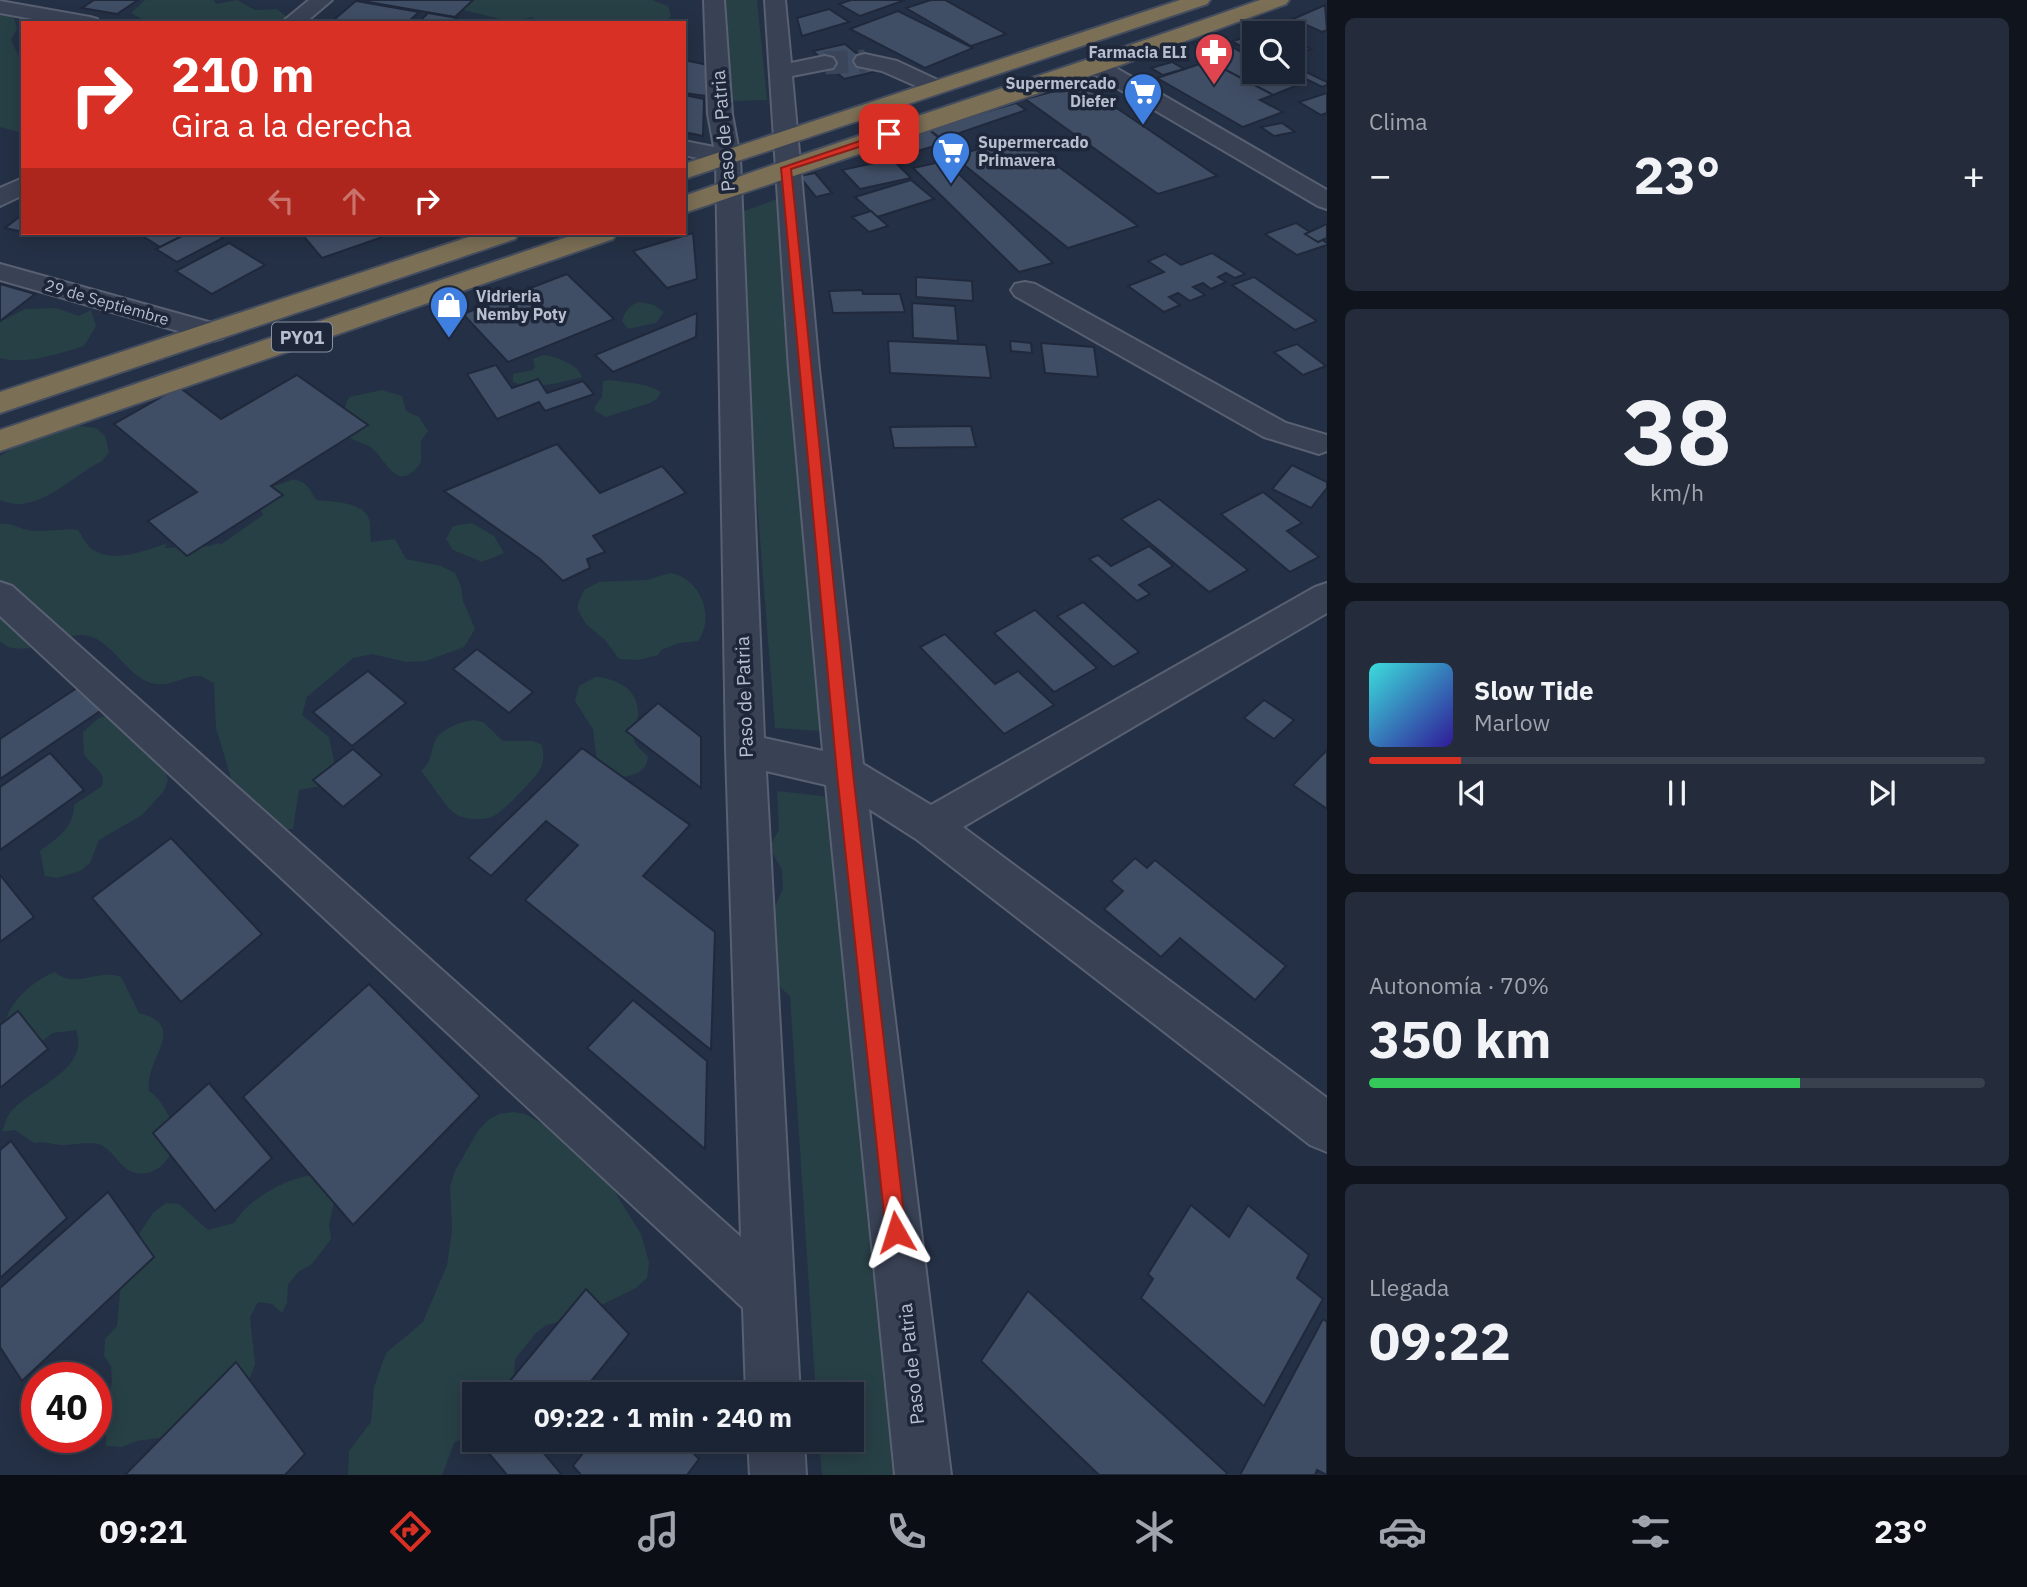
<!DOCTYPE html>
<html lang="es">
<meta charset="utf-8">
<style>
:root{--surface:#1b2434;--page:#242c3c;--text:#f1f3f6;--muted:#a0a4ac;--line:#39414f;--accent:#d93025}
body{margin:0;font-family:"IBM Plex Sans",sans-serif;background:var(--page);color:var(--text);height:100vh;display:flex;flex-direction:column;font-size:26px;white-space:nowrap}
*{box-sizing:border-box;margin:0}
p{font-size:23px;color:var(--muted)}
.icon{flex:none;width:38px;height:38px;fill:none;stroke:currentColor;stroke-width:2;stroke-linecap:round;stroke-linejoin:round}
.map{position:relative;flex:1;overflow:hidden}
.details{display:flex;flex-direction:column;gap:18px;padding:18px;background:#0f141d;width:700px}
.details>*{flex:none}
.top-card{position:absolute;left:21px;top:21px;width:665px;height:214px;border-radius:0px;box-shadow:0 4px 18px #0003,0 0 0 2px var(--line);background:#d93025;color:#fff;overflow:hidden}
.buttons{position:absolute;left:1242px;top:21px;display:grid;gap:14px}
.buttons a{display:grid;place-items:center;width:63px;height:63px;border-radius:0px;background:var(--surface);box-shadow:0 4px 18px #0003,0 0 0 2px var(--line);font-size:35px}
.speed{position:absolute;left:21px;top:1362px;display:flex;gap:14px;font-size:35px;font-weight:700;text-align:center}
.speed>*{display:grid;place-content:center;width:91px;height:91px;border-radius:50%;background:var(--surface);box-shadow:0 4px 18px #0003,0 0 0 2px var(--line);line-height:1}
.speed .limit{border:10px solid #d22;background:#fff;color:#111}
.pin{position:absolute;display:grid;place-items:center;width:60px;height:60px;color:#fff;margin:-30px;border-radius:14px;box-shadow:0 4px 10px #0006}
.me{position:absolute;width:77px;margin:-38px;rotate:354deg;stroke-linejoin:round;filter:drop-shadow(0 0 5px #0008)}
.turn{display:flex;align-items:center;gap:24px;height:147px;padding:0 35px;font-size:32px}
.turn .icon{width:91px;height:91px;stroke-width:2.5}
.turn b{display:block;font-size:49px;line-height:60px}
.lanes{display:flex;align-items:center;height:66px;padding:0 35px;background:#0003;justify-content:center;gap:35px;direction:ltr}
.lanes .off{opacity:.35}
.big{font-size:52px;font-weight:700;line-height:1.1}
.details .widget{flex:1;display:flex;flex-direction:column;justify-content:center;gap:10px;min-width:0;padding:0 24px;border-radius:10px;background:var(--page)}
.details .dial{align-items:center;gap:0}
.dial b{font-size:91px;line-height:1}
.song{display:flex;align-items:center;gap:21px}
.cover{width:84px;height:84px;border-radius:10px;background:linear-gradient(135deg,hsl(180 70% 55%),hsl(250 70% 35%))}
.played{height:7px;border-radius:4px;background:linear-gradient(90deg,var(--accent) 15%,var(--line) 15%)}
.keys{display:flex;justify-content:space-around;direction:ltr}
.heat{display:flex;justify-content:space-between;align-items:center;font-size:38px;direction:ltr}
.charge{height:10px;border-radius:5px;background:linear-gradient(90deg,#34c759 70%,var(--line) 0)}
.trip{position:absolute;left:462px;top:1382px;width:402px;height:70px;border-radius:0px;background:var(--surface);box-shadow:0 4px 18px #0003,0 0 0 2px var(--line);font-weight:700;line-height:70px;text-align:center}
.dock{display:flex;height:112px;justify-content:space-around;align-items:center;background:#0b0e15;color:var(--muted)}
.dock .icon{width:49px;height:49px}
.dock .on{color:var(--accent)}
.dock b{font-size:32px;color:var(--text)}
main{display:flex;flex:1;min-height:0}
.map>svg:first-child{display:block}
.green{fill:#274046}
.building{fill:#404e65;stroke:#20293c;stroke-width:2}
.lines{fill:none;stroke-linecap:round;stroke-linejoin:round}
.minor-tunnel{stroke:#3a455a;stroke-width:23;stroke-dasharray:23 11;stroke-linecap:butt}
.minor-casing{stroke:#586072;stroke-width:4}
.highway-casing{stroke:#444d5f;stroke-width:4}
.minor{fill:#394255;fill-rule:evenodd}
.highway{fill:#7b6f55;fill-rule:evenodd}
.route{fill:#d93025;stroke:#8d1f18;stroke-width:2}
.labels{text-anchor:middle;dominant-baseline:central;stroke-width:7;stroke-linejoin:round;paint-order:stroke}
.far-poi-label{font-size:16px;font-weight:bold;fill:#b7bece;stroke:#1e273a;text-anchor:end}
.far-street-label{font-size:16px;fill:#b7bece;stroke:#1e273a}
.shield{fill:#1e273a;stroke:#8991a2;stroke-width:2}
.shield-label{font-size:18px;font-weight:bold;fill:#b7bece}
.street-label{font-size:19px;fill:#b7bece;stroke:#1e273a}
</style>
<main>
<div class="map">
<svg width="1327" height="1475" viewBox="0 0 1327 1475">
<rect width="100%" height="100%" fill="#243045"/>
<!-- green -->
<g class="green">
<polygon points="145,0 214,0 216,4 237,0 255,10 277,9 287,17 280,23 149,23 131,13"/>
<polygon points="469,0 652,0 668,6 671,16 664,23 537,23 532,17 512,22 456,8"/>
<polygon points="725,0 757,0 767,100 733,101"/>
<polygon points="0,13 14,18 17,29 11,40 20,59 23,58 23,133 0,127"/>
<polygon points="777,199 781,242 822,731 775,728 757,501 750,495 746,449 752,447 733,215"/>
<path d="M639,302L654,305L664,312L656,323L628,329L622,321C624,312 631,304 639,302Z"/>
<path d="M56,308L79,316L91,310L96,326L84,346C57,354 28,365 0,358V322L25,309Z"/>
<path d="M543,355C556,356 579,365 582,377C563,382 532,391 513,382V374L533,370L535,366L533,359Z"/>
<path d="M611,380C628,383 647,383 661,392L657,399L650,403L606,417L595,411V406L602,397L603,381Z"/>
<path d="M382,390L402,396L406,411L419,417L428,431L421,441V462C400,494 388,464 374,450C366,442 353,442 345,434L343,412L349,397Z"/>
<path d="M79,426L96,428L105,436L109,452L102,461C72,475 37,517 0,500V456L32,438Z"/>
<path d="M292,480C306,480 309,488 316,500C333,502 368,501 370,524C370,530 370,535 371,542L395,539L406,559L441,566L455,573L461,586L463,601L475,629L464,647L426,661L406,662L372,654L353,658L307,697L302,715L329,737L336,770L320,786L299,790L293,829H271L234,788L216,728L214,683C210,681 204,677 200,676C180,675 166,693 142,679C122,667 108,637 83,635C59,633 20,662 0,641V524C12,523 16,527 27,530C43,533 61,528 78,530C83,537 88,548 95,551C117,563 144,550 166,544L165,548L210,546L219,543L220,545L263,515L256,499L275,486Z"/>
<polygon points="472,523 494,536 504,553 482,562 453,550 446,539 453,526"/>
<path d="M670,573C700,577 716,617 698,641L679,643L661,650L658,655L638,660L619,659L605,640L586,624L578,610V604L584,590L599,582L647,580Z"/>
<path d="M595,677C616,678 638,689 638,712C638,721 632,732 634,740C636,747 644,752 648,757C645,774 635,774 620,778L597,762L593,729L575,701L579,686Z"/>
<path d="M120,713L159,749L168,781L164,791L142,815L99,840L90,863L80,871L57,878L45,876L40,851C57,838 74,828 74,805L102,786C106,769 91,767 84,754L83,732L99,718Z"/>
<path d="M473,720L483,722L503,741H533L542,745C544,754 544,763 539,771C533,780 501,814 492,817C483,820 468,820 459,816C447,811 431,782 421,771C432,761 430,754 435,741C440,729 461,722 473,720Z"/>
<polygon points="777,791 831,797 895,1475 822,1475 819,1440 852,1440 852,1395 816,1395 790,996 781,988 773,969 771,915 783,889 782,870 771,850 772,842 779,830"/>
<path d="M55,972C75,990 97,968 121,977L139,1013C190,1026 144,1059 149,1091C161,1099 168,1113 173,1126C181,1148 161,1178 136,1173C120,1170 114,1149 98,1144C86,1141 73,1146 60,1145C50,1144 45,1141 34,1143L15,1130L2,1132C4,1128 5,1121 8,1116C26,1088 91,1073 76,1030L53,1033L30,1050L5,1024C8,1003 35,979 55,972Z"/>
<polygon points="513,1112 525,1114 580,1145 605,1176 641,1234 649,1262 647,1278 636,1288 573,1319 546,1325 535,1334 515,1359 513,1391 510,1395 474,1395 474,1431 454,1443 442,1475 348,1475 349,1451 371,1422 374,1387 386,1353 423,1322 447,1265 452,1231 450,1187 455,1171 478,1131 488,1120 499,1114"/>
<path d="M322,1173L335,1197L329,1225L331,1239L312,1264L298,1272L288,1285L287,1303L282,1313L272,1304L258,1302L250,1317L255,1364L249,1380L166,1437L137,1441L121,1447L106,1446V1415L112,1381L111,1366L104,1356L105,1339L117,1326L121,1282L135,1240L153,1213L166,1203L179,1204L208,1230L234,1223C252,1195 289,1177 322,1173Z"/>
</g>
<!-- building -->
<g class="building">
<polygon points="94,0 138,0 117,14 82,8"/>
<polygon points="357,0 473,0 455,17"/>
<polygon points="851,0 905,0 860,16 839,4"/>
<polygon points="931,0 945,0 1006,34 971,46 906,8"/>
<polygon points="356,1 419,12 407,23 330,23"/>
<polygon points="1325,5 1327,30 1322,32 1293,19"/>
<polygon points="829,9 849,22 802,36 797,18"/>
<polygon points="898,11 973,48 925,68 850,29"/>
<polygon points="428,13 457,18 452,23 418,23"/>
<polygon points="1255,35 1255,54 1232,41"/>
<polygon points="1224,38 1235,45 1203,51 1192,43"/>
<polygon points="1293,39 1311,49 1293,54"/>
<polygon points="845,44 878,71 844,79 813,51"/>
<polygon points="1234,48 1255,59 1255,72 1281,72 1303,83 1273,95 1204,59"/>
<polygon points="684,60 708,65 706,96 684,93"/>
<polygon points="1209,61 1273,95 1260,100 1283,112 1243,127 1157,78"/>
<polygon points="1172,62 1184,69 1163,75 1151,68"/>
<polygon points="1302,70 1327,82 1327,85 1322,87 1294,73"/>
<polygon points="1081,84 1217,176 1158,194 1025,99"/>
<polygon points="1327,93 1327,113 1321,115 1299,102"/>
<polygon points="684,95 704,99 703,136 684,132"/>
<polygon points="1016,103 1026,110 942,139 928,129"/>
<polygon points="1282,123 1295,132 1274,136 1261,127"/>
<polygon points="928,129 945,143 911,153 895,139"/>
<polygon points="1020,138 1138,226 1068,248 953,156"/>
<polygon points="892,159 911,178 860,189 842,170"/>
<polygon points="945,161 1053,263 1019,272 913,168"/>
<polygon points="815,173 832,193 816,197 799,176"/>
<polygon points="911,180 934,199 877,217 855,197"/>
<polygon points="871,211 888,226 869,232 852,217"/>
<polygon points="23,214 23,232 5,228"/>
<polygon points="1296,223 1327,243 1327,245 1297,255 1265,234"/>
<polygon points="1327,224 1327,238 1318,242 1305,234"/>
<polygon points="138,233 188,233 160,247"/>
<polygon points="188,233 214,233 223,238 177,262 156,249"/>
<polygon points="301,233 394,233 322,258"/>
<polygon points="693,233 697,279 667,288 633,251"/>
<polygon points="229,243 265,265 212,294 176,271"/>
<polygon points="1212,253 1245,274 1235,278 1226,273 1218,277 1226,282 1211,289 1203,283 1193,287 1205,295 1190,301 1178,293 1169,297 1180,305 1164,312 1128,286 1164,272 1148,261 1165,254 1181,265"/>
<polygon points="567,274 614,319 508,362 463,314"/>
<polygon points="916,277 972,281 973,301 916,297"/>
<polygon points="1254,277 1317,321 1295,330 1232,285"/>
<polygon points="0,284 35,294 0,321"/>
<polygon points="862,290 863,294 900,294 905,312 833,313 829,291"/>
<polygon points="912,303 955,306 958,341 913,338"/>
<polygon points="697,313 696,337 613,372 595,355"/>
<polygon points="888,341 986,345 991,378 890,373"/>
<polygon points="1010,341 1031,343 1032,353 1011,351"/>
<polygon points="1041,343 1094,347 1098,377 1045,373"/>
<polygon points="1297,344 1326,366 1303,375 1274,352"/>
<polygon points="496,365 512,388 538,379 547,393 583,381 594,394 545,411 539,402 497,419 467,374"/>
<polygon points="297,375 368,425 271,486 283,495 187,556 148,521 197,492 114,424 179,387 221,419"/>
<polygon points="971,426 976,447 894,448 890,427"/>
<polygon points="557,444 600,493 662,466 686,493 593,536 605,552 587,559 590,568 563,581 540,559 444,491"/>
<polygon points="1292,465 1327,482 1327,488 1311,508 1272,489"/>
<polygon points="1263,492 1302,523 1287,531 1319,557 1290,572 1221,514"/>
<polygon points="1159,499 1248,570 1209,592 1121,519"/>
<polygon points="1149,546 1173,566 1139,585 1150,594 1137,601 1089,559 1098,555 1111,566"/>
<polygon points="1083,602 1139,652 1113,667 1057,616"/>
<polygon points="1035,610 1097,668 1054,692 994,633"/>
<polygon points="945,634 995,684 1018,671 1054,705 1004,734 920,647"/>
<polygon points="477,649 533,692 509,713 453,669"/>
<polygon points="368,671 406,703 352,746 313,712"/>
<polygon points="83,684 106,707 0,779 0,739"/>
<polygon points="1264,700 1294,720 1274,739 1244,718"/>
<polygon points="658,703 701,737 701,788 626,731"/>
<polygon points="582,748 690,825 643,876 715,932 711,1050 525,900 578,845 546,821 491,876 468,858"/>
<polygon points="353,749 382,775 343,807 313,780"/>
<polygon points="1327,750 1327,809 1293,785"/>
<polygon points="50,753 84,790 0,850 0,787"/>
<polygon points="171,838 262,934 181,1002 92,898"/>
<polygon points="1135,858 1147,868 1155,860 1286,966 1255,1000 1180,938 1161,957 1104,909 1123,891 1111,881"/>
<polygon points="0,875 34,917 0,942"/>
<polygon points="369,984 480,1096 353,1225 243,1097"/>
<polygon points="633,1000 707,1061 705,1149 587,1048"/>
<polygon points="18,1011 48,1049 0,1088 0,1025"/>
<polygon points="209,1083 272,1158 215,1211 153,1133"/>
<polygon points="11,1141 67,1218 0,1278 0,1150"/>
<polygon points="108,1192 154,1257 22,1381 0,1347 0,1288"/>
<polygon points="1191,1205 1229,1237 1248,1205 1309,1255 1297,1278 1323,1299 1264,1406 1141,1298 1153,1279 1148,1274"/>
<polygon points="586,1289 629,1334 580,1395 509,1395 504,1388"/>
<polygon points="1028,1291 1227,1473 1226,1475 1099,1475 981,1361"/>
<polygon points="1323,1319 1327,1322 1327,1475 1317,1470 1315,1475 1240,1475"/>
<polygon points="236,1362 305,1454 285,1475 125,1475"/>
<polygon points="484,1440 533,1440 562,1475 507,1475 481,1444"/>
<polygon points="593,1440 681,1440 699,1459 687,1475 581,1475 573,1466"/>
</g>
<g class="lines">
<!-- minor-tunnel -->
<polyline class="minor-tunnel" points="825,63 865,61"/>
<!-- minor casing -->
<g class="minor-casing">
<g id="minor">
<polygon points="309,0 332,0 305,23 281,23"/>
<polygon points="704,0 724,0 732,114 740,157 764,738 823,751 789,369 765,0 785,0 791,63 825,56 833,58 836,63 833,68 792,76 819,369 863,764 931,805 1315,587 1327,583 1327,613 963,827 1327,1098 1327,1152 1310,1145 916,839 869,809 951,1475 895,1475 826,785 766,771 800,1395 746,1395 743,1308 0,616 0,582 12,586 741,1237 726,750 716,162 684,155 684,141 714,147 708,114"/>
<polygon points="0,1 90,17 97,19 100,23 54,23 0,13"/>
<polygon points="865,54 897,61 942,82 945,87 942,92 934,94 882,71 857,66 854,61 857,56"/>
<polygon points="1096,59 1104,61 1327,190 1327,209 1318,206 1088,71 1085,66 1088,61"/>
<polygon points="23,178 23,195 0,206 0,188"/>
<polygon points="0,264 223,326 227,332 223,338 213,341 0,280"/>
<polygon points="1025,282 1035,284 1286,423 1327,435 1327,451 1319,454 1264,437 1015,296 1011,290 1015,284"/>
<polygon points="748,1440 804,1440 806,1475 750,1475"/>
</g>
</g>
<!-- highway casing -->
<g class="highway-casing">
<g id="highway">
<polygon points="1180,0 1210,0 1207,4 684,179 684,164"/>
<path d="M1260,0H1289L1286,4L1104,71L684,213V196C875,128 1069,68 1260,0Z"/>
<polygon points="481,233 519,233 515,239 0,413 0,392"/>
<polygon points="579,233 617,233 613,239 0,451 0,430"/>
</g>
</g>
<!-- minor -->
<use href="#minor" class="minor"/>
<!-- highway -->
<use href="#highway" class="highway"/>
</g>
<!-- route -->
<polygon class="route" points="889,131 893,132 893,136 791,169 853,773 906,1232 903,1239 896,1242 889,1239 886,1232 837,773 781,168"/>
<!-- icons -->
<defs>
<g id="pharmacy-pin" transform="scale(2.0125)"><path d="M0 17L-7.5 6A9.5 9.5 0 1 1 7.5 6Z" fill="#e0444e" stroke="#1e273a"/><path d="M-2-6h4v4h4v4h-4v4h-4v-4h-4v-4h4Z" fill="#fff"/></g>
<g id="supermarket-pin" transform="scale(2.0125)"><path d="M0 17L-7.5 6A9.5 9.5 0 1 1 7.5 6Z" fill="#3f7fe0" stroke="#1e273a"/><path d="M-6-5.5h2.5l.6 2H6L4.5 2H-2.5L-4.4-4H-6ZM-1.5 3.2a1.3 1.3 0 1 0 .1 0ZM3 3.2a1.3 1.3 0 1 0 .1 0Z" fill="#fff"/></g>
<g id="shop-pin" transform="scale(2.0125)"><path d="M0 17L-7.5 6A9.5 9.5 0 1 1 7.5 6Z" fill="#3f7fe0" stroke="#1e273a"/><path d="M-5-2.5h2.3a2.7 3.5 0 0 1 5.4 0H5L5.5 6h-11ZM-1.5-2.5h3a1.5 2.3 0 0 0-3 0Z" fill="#fff"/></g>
</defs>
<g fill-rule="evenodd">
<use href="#pharmacy-pin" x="1214" y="52"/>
<use href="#supermarket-pin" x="1143" y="92"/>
<use href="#supermarket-pin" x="951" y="151"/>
<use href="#shop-pin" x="449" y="305"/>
</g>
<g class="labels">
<!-- far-poi labels -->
<g class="far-poi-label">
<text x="1187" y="52">Farmacia ELI</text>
<text x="1116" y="83">Supermercado<tspan x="1116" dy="18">Diefer</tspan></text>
<text x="978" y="142" text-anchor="start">Supermercado<tspan x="978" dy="18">Primavera</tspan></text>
<text x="476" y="296" text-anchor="start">Vidrieria<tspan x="476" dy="18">Nemby Poty</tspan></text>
</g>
<!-- far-street labels -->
<g class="far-street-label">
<text transform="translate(107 302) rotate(16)">29 de Septiembre</text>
</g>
<!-- shield labels -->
<rect class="shield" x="272" y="322.5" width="60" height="29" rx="5"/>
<g class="shield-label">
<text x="302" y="337">PY01</text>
</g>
<!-- street labels -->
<g class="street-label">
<text transform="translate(723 131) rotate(-95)">Paso de Patria</text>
<text transform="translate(744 697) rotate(-92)">Paso de Patria</text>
<text transform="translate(911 1364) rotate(-96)">Paso de Patria</text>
</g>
</g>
</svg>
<div class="buttons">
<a><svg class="icon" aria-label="search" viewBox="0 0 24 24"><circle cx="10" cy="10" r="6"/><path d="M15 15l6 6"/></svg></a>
</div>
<div class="speed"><div class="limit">40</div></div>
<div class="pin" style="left:889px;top:134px;background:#d93025"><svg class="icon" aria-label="arrive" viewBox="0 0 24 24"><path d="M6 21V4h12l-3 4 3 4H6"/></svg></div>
<svg class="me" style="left:896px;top:1232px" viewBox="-20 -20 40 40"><path d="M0-17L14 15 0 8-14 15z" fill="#d93025" stroke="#fff" stroke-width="4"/></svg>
<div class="trip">09:22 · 1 min · 240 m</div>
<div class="top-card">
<div class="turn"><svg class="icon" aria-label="right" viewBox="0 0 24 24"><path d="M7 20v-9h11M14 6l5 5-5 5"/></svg><div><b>210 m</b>Gira a la derecha</div></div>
<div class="lanes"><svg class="icon off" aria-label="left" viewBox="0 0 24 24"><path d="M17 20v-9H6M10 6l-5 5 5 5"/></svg><svg class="icon off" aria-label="ahead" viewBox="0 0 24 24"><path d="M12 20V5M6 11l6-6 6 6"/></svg><svg class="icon" aria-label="right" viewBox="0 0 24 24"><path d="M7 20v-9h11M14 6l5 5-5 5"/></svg></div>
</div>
</div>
<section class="details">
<div class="widget"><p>Clima</p>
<div class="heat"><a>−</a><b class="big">23°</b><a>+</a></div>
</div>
<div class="widget dial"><b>38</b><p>km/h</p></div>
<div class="widget">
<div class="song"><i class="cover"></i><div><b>Slow Tide</b><p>Marlow</p></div></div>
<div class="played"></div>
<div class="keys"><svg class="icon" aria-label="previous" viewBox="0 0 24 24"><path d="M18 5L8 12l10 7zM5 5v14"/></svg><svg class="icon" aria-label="pause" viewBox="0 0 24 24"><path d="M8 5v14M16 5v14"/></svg><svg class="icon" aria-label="next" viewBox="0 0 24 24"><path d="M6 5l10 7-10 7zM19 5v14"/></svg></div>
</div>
<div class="widget"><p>Autonomía · 70%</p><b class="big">350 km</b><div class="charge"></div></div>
<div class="widget"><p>Llegada</p><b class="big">09:22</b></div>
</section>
</main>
<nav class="dock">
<b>09:21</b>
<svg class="icon on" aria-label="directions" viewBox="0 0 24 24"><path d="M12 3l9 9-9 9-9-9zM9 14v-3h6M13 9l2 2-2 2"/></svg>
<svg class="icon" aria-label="music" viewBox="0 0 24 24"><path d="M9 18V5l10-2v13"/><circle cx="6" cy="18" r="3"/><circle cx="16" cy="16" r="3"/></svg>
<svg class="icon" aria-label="phone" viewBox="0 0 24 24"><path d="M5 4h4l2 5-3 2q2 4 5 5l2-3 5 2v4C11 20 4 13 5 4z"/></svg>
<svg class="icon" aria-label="climate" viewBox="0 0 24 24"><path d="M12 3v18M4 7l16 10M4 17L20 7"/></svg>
<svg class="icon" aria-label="car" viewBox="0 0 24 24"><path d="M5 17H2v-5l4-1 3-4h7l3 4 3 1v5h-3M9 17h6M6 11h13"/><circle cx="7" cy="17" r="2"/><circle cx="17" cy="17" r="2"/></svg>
<svg class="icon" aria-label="filters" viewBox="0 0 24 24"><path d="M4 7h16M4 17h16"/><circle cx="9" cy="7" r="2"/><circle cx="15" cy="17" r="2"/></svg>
<b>23°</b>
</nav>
